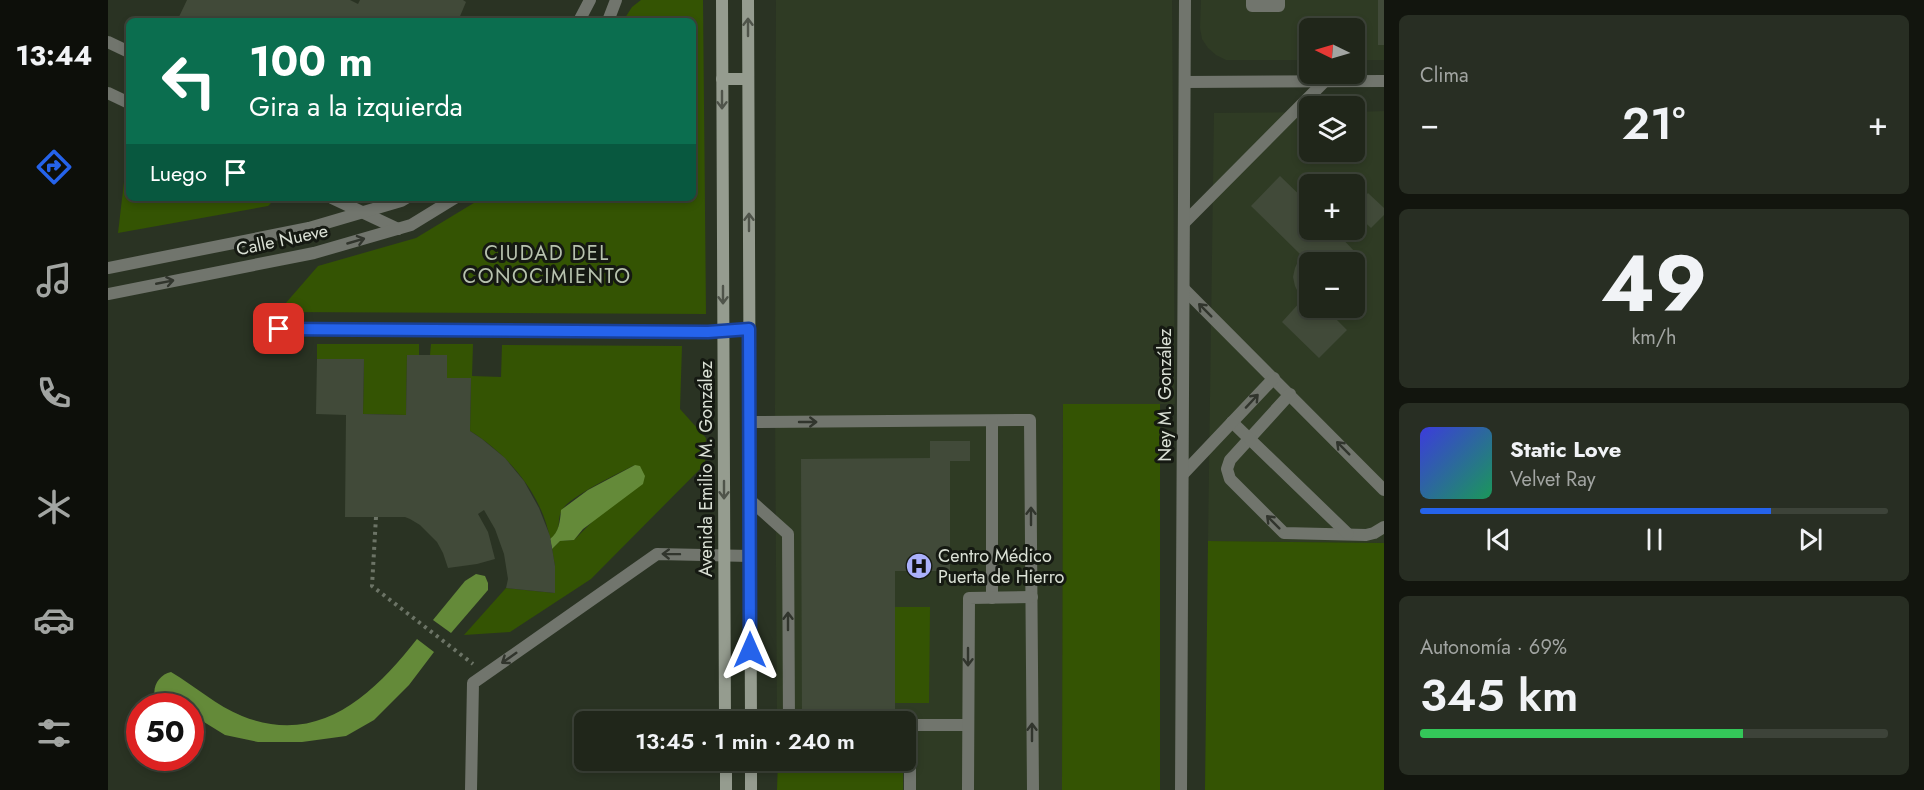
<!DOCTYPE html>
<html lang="es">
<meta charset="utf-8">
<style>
:root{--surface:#20261a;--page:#282e23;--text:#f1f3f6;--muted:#a2a5a2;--line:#3d4339;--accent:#2563eb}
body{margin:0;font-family:Jost,sans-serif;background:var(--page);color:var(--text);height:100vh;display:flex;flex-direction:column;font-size:22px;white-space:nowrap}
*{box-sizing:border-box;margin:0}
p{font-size:20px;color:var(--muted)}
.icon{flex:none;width:33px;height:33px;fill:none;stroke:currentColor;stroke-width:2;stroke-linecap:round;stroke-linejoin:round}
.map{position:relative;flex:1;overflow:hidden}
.details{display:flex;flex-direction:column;gap:15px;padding:15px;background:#12150e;width:540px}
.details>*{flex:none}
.top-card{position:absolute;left:18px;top:18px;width:570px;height:183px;border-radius:9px;box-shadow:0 3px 9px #0003,0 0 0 2px var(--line);background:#0b6e4f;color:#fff;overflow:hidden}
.needle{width:39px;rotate:275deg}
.fabs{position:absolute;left:1191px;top:18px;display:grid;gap:12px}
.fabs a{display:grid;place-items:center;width:66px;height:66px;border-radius:9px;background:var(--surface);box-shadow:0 3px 9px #0003,0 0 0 2px var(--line);font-size:30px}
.speed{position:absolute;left:18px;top:693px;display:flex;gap:12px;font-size:30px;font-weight:700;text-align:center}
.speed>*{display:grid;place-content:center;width:78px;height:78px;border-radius:50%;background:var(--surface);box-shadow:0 3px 9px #0003,0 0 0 2px var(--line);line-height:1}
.speed .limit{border:9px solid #d22;background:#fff;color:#111}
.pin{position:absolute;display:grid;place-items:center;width:51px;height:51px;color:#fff;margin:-26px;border-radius:12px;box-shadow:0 3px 9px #0006}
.me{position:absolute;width:66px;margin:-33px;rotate:0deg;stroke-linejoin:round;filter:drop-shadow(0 0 4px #0008)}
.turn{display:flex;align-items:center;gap:21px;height:126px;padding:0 24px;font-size:27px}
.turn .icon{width:78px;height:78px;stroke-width:2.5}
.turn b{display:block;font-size:42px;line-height:51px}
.then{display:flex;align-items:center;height:57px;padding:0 24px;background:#0003;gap:12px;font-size:22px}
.big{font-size:45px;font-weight:600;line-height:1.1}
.details .card{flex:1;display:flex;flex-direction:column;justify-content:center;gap:9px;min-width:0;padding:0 21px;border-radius:9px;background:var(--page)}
.details .dial{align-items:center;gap:0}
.dial b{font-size:78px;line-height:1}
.song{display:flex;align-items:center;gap:18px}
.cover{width:72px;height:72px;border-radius:9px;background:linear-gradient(135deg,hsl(240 70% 55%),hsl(150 70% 35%))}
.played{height:6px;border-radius:3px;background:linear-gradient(90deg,var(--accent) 75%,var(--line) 75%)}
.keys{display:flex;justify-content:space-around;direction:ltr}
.heat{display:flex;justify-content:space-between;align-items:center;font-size:33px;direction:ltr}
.charge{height:9px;border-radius:4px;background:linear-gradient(90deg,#34c759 69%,var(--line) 0)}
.trip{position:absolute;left:466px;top:711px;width:342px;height:60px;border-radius:9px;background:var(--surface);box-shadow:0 3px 9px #0003,0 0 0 2px var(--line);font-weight:600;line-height:60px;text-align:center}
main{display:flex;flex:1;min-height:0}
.tab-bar{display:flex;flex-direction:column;width:108px;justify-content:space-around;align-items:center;background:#0d0f0a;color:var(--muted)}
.tab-bar .icon{width:42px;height:42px}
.tab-bar .current{color:var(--accent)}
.tab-bar b{font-size:27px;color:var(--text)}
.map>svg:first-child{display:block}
.built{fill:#2f3b24;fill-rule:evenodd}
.green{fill:#345403}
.water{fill:#648a39}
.building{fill:#414a39}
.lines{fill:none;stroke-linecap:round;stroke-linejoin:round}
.path{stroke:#6c7466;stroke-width:4;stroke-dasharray:3 4.5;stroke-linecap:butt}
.service{stroke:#71756d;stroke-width:12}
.minor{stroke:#71756d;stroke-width:12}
.secondary{stroke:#959c8f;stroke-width:12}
.oneway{stroke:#4f544a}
.oneway2{stroke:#31352d}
.route-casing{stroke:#184099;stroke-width:15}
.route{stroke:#2563eb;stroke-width:10}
.labels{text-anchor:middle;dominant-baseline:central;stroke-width:6;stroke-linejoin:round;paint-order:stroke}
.street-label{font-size:18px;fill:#dae0d5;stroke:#151912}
.poi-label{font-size:18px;fill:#dae0d5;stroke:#151912;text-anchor:start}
.neighbourhood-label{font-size:20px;letter-spacing:1.5px;fill:#b7c2ae;stroke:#151912}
</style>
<main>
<nav class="tab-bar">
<b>13:44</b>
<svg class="icon current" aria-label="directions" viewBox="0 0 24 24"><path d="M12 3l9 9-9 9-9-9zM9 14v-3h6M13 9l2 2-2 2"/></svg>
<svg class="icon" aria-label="music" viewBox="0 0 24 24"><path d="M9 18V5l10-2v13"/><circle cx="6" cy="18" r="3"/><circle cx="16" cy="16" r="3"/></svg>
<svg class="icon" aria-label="phone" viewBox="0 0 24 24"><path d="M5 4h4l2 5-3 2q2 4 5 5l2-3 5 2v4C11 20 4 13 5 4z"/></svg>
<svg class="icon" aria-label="climate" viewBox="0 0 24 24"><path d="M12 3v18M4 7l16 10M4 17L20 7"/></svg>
<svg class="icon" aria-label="car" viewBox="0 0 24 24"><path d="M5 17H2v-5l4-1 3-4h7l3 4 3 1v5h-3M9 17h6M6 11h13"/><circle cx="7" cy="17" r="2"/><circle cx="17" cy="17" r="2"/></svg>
<svg class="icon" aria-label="filters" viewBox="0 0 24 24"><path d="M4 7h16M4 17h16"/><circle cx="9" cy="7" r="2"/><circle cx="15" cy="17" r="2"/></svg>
</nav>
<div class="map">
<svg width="1276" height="790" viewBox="0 0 1276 790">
<rect width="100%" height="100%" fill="#2a3323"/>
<!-- built -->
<g class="built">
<polygon points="668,0 1064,0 1067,404 955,404 954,790 795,790 795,761 798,760 798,722 669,721 667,411"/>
<polygon points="1093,0 1276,0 1276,60 1247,60 1246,28 1202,28 1201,60 1118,60 1108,55 1100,48 1094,39 1092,28"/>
<path d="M1276,111V543L1100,541L1106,113L1201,112L1202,152H1246L1247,112ZM1202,184H1246V230H1202ZM1202,262H1246V308H1202Z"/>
</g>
<!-- green -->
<g class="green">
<polygon points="533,0 595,0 598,314 170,312 210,266 308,238 374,198 585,198 585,21 515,21 524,7"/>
<polygon points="21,139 21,198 164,198 163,203 160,206 10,233"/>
<polygon points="209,344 311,344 311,355 299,355 298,415 255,414 256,359 209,359"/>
<path d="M323,344H365L364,376L393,377L394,345L574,346L572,409L598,438L597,464L483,579L402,632L356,635L398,588L447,593V566L444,549L452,541L466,540L484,522L527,465C512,472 461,497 454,510C448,520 455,530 442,539C434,494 400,454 362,431L363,378H339V356L322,355Z"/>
<polygon points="955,404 1052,404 1052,790 954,790"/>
<polygon points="1100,541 1276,543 1276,790 1097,790"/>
<polygon points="787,607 822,607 821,703 787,703"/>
<polygon points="670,761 795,761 795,790 669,790"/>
</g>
<!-- water -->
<g class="water">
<path d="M527,465L532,466L537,476L535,484L475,529L466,540L452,541L444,549L442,539C451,532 452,522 453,510L480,490Z"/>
<polygon points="368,574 377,576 380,583 380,590 343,633 325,620 357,581"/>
<path d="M309,639L326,652L301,685L266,720L238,736L194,742H150L117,735L83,714L82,706H70L47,697C44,686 52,674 63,672C87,686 109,706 134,716C211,747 265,695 309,639Z"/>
</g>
<!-- building -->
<g class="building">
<polygon points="79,0 242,0 250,4 252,0 355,0 358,2 350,21 69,21"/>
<rect x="1270" y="0" width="6" height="45"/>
<polygon points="1172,176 1202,205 1202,230 1226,230 1250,255 1257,271 1255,289 1246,302 1246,262 1202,262 1202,308 1239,308 1234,310 1235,312 1228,319 1239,330 1211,358 1174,322 1194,300 1187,286 1185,277 1187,268 1193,255 1143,206"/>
<polygon points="1260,193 1276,208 1276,215 1263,228 1246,212 1246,208"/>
<polygon points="299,355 339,355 339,378 363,378 362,431 374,439 397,458 416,481 431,508 442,536 447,566 447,593 398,588 400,579 396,554 387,529 376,510 370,514 380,532 387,559 369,564 340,568 335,553 329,542 312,525 302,519 297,517 237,517 238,415 208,414 209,359 256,359 255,414 298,415"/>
<polygon points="822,441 862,441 862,461 842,461 842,571 787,571 787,722 694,722 693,459 822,458"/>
</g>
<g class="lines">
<!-- path -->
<polyline class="path" points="268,517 264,586 365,664"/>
<!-- service -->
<g class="service">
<polyline points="1144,0 1144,6 1171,6 1171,0"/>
<polyline points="0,42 21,52"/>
<polyline points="1076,223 1216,82"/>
<polyline points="1076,289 1276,490"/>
<polyline points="171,329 600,332 641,329"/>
<polyline points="1182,394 1122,460 1119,469 1122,479 1176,533 1258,535 1266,533 1276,527"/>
<polyline points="641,422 922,420 925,790"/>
<polyline points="1124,422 1240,534"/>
<polyline points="1075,474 1166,378"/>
<polyline points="642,500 680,534 681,722"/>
<polyline points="884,598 884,421"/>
<polyline points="363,790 365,683 549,554 642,556"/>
<polyline points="802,790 802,725 860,725"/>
<polyline points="860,790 861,598 924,597"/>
</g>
<!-- minor -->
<g class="minor">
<polyline points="471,21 482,0"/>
<polyline points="500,21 508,0"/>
<polyline points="1077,82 1276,81"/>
<polyline points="0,93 21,103"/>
<polyline points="224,198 290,229"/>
<polyline points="0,268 201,228 293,201 298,198"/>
<polyline points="0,294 206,253 303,225 347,198"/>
<polyline points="1073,790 1077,0"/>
</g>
<!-- secondary -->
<g class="secondary">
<polyline points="614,0 617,722"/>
<polyline points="640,0 643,722"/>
<polyline points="614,79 640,79"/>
<polyline points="618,760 618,790"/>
<polyline points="643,760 643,790"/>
</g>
</g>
<!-- one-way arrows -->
<defs><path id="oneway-shaft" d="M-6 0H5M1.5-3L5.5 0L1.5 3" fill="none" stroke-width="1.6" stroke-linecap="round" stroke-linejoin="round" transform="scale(1.5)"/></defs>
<g class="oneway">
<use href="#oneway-shaft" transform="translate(640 27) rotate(-90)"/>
<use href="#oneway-shaft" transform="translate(614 100) rotate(90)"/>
<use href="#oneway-shaft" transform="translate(641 222) rotate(-90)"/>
<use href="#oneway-shaft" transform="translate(615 295) rotate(90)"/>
<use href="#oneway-shaft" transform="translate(616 490) rotate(90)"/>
</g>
<g class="oneway2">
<use href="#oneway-shaft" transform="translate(248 241) rotate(-16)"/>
<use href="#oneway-shaft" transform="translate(57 282) rotate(-11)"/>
<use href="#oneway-shaft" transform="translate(1097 310) rotate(-135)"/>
<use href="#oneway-shaft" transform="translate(1144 401) rotate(-47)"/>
<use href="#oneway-shaft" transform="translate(700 422)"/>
<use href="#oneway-shaft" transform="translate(1235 448) rotate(-135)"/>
<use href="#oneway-shaft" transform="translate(923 516) rotate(-90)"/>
<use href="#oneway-shaft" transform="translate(1165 522) rotate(-135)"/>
<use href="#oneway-shaft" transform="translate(563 554) rotate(-179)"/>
<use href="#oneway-shaft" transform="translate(680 621) rotate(-90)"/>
<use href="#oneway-shaft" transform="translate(860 657) rotate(90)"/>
<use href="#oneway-shaft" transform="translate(401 658) rotate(145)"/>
<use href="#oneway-shaft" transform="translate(924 732) rotate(-90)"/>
</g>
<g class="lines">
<!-- route casing -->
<g class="route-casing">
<polyline id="route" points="171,329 600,332 641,329 642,650"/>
</g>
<!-- route -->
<use href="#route" class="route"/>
</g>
<!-- icons -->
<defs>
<g id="hospital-disc" transform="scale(1.35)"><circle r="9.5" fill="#aab0fb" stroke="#151912"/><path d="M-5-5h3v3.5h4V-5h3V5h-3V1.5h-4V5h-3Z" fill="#111"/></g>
</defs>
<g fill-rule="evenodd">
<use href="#hospital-disc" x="811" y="566"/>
</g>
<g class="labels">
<!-- street labels -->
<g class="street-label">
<text transform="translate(174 240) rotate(-12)">Calle Nueve</text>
<text transform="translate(1057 395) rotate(-90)">Ney M. González</text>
<text transform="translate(598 469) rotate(-90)">Avenida Emilio M. González</text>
</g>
<!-- poi labels -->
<g class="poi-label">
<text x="830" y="556">Centro Médico<tspan x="830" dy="21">Puerta de Hierro</tspan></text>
</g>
<!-- neighbourhood labels -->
<g class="neighbourhood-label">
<text x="439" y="253">CIUDAD DEL<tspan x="439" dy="23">CONOCIMIENTO</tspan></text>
</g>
</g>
</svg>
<div class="fabs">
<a><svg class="needle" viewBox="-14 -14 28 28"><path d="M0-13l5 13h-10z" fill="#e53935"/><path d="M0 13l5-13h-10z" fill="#a2a5a2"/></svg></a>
<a><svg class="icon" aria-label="layers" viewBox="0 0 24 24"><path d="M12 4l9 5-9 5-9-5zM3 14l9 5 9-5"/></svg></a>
<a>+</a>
<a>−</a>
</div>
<div class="speed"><div class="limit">50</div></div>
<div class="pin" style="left:171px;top:329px;background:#d93025"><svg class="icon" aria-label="arrive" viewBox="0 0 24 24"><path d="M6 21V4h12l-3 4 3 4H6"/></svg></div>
<svg class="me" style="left:642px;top:650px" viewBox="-20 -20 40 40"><path d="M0-17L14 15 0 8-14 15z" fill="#2563eb" stroke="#fff" stroke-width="4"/></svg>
<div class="trip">13:45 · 1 min · 240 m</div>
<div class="top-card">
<div class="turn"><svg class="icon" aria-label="left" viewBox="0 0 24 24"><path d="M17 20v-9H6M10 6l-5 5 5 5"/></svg><div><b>100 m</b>Gira a la izquierda</div></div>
<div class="then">Luego<svg class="icon" aria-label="arrive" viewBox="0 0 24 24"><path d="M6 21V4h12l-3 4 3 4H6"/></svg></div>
</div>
</div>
<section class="details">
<div class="card"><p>Clima</p>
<div class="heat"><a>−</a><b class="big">21°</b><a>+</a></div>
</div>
<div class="card dial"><b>49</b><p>km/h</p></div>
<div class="card">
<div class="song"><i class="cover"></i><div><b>Static Love</b><p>Velvet Ray</p></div></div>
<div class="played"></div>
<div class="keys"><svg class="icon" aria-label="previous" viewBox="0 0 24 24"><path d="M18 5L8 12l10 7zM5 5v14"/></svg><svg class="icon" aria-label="pause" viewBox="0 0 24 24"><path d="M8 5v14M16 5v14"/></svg><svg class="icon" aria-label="next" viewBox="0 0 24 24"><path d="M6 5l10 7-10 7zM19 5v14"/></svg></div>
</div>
<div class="card"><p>Autonomía · 69%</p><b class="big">345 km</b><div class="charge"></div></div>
</section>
</main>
